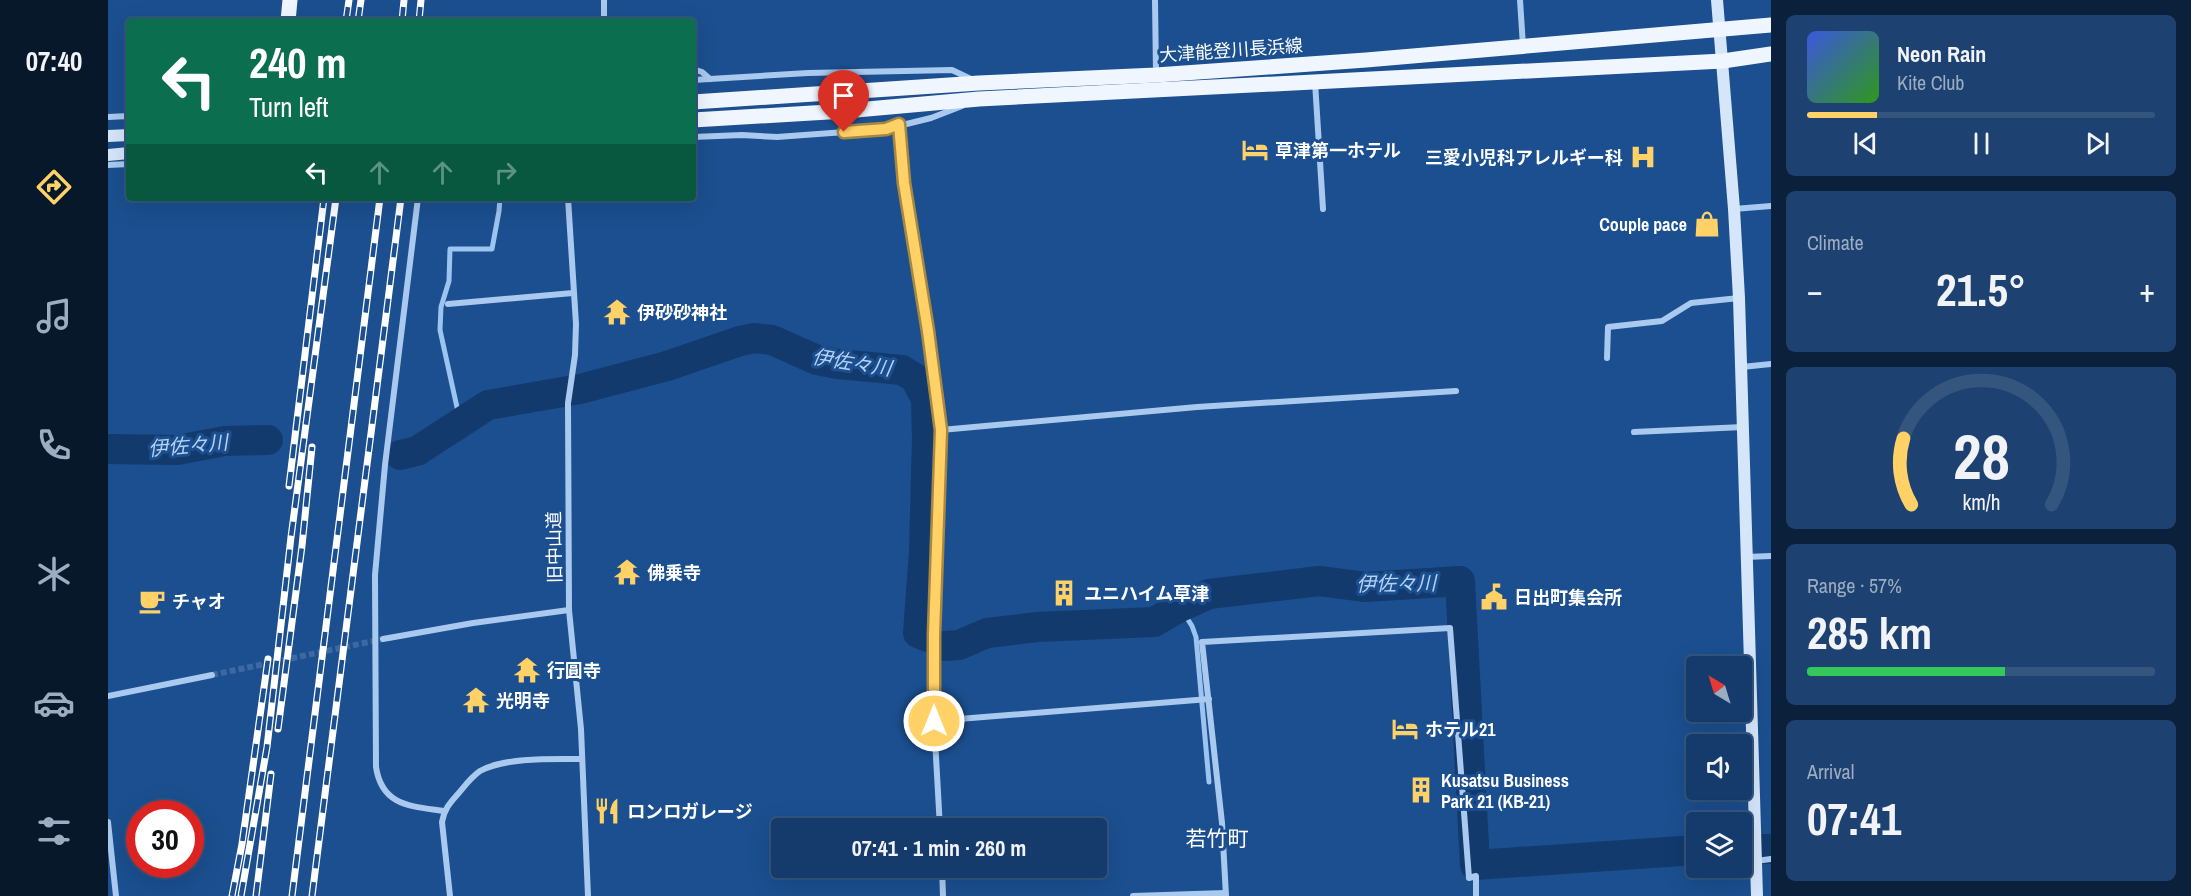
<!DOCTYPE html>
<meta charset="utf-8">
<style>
:root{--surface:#143b6b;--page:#1d4271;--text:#f1f3f6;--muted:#9dadc1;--line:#33557e;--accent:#ffd166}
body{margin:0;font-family:"Archivo Narrow","Noto Sans JP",sans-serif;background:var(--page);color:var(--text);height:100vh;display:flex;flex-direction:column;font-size:22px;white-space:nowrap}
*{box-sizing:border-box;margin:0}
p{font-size:20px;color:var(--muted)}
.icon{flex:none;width:33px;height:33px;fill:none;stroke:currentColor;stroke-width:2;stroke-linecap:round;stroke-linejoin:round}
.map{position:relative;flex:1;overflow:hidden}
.panel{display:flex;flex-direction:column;gap:15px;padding:15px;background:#0b203b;width:420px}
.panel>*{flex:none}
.banner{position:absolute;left:18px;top:18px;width:570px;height:183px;border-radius:6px;box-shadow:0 6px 24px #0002,0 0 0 2px var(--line);background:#0b6e4f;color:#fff;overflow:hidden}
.needle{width:39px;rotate:322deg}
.controls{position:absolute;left:1578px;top:656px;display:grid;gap:12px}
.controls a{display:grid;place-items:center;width:66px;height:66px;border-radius:6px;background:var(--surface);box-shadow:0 6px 24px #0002,0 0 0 2px var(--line);font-size:30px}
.speed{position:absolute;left:18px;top:800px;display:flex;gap:12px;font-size:30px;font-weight:700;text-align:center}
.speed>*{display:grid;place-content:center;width:78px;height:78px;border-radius:50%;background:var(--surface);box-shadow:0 6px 24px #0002,0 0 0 2px var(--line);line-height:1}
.speed .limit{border:9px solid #d22;background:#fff;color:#111}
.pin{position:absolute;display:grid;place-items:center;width:51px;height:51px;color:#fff;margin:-62px -26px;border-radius:50% 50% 50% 0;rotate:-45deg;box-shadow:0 0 6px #0007}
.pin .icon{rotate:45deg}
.me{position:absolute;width:66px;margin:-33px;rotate:0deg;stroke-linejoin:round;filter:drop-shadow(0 0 4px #0008)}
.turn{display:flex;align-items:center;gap:21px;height:126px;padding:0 24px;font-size:27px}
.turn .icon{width:78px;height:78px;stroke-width:2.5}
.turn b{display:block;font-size:42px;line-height:51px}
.lanes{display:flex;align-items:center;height:57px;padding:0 24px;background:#0003;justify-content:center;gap:30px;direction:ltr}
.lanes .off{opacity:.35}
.big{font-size:45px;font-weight:800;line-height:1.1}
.panel .card{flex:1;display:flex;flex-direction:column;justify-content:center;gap:9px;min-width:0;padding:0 21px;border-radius:9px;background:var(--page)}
.panel .dial{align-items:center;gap:0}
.dial svg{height:156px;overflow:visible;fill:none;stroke:var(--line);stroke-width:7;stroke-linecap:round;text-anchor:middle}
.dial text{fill:var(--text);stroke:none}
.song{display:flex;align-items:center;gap:18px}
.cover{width:72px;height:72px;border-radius:9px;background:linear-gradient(135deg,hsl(230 70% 55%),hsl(110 70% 35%))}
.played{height:6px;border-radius:3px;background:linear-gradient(90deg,var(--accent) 20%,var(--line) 20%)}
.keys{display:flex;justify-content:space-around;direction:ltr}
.heat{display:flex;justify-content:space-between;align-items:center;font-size:33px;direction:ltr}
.charge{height:9px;border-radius:4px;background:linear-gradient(90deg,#34c759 57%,var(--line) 0)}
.trip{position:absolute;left:663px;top:818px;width:336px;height:60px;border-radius:6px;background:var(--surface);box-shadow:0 6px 24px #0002,0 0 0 2px var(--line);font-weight:800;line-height:60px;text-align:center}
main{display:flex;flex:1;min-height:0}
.menu{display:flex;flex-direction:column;width:108px;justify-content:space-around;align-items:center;background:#08182b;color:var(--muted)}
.menu .icon{width:42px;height:42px}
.menu .selected{color:var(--accent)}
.menu b{font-size:27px;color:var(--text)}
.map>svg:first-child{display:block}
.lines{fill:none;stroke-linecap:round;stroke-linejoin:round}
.stream{stroke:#9cc4f0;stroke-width:5}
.river{stroke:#123a6d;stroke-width:30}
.street-tunnel{stroke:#3d69a0;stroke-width:6;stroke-dasharray:6 3;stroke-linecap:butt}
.street{stroke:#a9c9ee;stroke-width:6}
.secondary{stroke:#d6e6fa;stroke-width:12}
.primary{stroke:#f0f6ff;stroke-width:15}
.rail-casing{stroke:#fff;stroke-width:7}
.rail{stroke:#1b4f8f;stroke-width:4.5;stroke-dasharray:14;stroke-linecap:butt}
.route-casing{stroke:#a68842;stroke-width:15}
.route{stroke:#ffd166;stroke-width:10}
.labels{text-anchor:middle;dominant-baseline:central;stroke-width:6;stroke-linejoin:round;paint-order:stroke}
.street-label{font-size:18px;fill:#fff;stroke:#1b4f8f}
.poi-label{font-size:18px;font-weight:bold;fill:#fff;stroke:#1b4f8f;text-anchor:start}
.water-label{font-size:20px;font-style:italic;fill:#b5d3f5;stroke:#1b4f8f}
.quarter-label{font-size:21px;fill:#fff;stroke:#1b4f8f}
</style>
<main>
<nav class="menu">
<b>07:40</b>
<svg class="icon selected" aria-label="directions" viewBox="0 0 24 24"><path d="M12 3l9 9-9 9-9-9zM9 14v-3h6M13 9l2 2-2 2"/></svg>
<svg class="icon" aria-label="music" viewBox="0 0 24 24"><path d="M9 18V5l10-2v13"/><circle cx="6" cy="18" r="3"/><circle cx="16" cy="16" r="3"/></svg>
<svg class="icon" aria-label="phone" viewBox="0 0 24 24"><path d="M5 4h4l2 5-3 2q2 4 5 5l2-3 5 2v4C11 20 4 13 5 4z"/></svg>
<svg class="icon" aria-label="climate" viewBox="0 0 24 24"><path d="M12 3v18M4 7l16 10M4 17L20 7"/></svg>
<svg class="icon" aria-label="car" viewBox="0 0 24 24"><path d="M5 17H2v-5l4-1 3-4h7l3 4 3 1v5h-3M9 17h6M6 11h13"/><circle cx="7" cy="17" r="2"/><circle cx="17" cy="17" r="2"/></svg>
<svg class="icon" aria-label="filters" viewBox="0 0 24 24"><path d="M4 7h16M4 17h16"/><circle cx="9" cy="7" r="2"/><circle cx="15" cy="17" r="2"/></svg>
</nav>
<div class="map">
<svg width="1663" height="896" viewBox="0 0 1663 896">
<rect width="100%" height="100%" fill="#1b4f8f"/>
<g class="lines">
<!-- stream -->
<g class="stream">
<polyline points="352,421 332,330 333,307 341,281 342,249 384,249 391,211 392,198"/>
<polyline points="1072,607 1084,626 1088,637 1101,782"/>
</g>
<!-- river -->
<g class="river">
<polyline points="0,449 69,450 117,441 160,440"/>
<polyline points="292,455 309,451 380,405 472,389 559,366 632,341 646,338 664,340 709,360 730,364 794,370 807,378 818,399 819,437 816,551 810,633 820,637"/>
<polyline points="837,646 851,645 879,633 929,627 1046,622 1072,607 1101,594 1211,581 1258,587 1352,581 1367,865 1588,850"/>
<polyline points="1634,849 1663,849"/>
</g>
<!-- street-tunnel -->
<polyline class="street-tunnel" points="104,675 275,639"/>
<!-- street -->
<g class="street">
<polyline points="1047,0 1048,74"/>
<polyline points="1412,0 1415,46"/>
<polyline points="496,21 496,0"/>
<polyline points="585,69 594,72 602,79"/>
<polyline points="585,80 700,73 844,70 863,79"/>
<polyline points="1207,82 1215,209"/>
<polyline points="0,117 21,116"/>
<polyline points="791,124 796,183 820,331 833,430 826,635 826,721 832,828"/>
<polyline points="585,137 634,135 669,137 778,129 823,118 854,106"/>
<polyline points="0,165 21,164"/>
<path d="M310,198L277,465L267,575L268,767C274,806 302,806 336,811"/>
<polyline points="460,198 468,324 467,355 460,403 461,610 473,729 480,896"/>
<polyline points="1626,209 1663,206"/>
<polyline points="340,304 465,293"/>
<polyline points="1499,358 1500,327 1554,321 1583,303 1631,298"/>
<polyline points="1634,367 1663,364"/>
<polyline points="833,430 1089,407 1348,391"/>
<polyline points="1526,432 1635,427"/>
<polyline points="1638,557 1663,556"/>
<polyline points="275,639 365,623 461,610"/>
<polyline points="0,696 104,675"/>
<polyline points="826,721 1101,699"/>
<polyline points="0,822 8,896"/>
<polyline points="1648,861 1663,859"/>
<polyline points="834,867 835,896"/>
<path d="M342,896L334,822C336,810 341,804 349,795C356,787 363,777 372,771C397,757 446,759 474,759"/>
<polyline points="1025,896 1117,893"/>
<polyline points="1118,896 1114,823 1094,642 1342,628 1361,878 1368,876 1368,896"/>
</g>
<!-- secondary -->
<g class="secondary">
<polyline points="1609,0 1626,209 1631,298 1649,896"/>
<polyline points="0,136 21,135"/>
<polyline points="0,155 21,153"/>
</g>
<!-- primary -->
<g class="primary">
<polyline points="180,21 182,0"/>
<polyline points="585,102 871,83 1048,75 1258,60 1663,25"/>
<polyline points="585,120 737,111 871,99 1615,61 1663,54"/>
</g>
<!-- rail casing -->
<g class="rail-casing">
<g id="rail">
<polyline points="238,21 241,0"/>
<polyline points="250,21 253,0"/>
<polyline points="294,21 296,0"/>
<polyline points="311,21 313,0"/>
<polyline points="181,486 216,198"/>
<polyline points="170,729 194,546 204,447"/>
<polyline points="124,896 134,844 160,659"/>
<polyline points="133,896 159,747 183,537 228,198"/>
<polyline points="148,896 163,774"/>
<polyline points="184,896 272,198"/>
<polyline points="204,896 293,198"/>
</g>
</g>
<!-- rail -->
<use href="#rail" class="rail"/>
</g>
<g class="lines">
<!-- route casing -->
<g class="route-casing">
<polyline id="route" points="736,132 778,129 791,124 796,183 820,331 833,430 826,635 826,721"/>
</g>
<!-- route -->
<use href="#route" class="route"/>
</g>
<!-- icons -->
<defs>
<g id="hotel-bare" transform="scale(2.07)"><path d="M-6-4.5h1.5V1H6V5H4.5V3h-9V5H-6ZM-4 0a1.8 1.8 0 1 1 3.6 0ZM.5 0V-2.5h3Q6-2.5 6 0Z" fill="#ffd166" stroke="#1b4f8f" stroke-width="2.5" paint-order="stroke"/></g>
<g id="hospital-bare" transform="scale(2.07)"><path d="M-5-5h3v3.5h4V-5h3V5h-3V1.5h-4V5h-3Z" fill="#ffd166" stroke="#1b4f8f" stroke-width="2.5" paint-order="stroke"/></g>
<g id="shop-bare" transform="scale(2.07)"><path d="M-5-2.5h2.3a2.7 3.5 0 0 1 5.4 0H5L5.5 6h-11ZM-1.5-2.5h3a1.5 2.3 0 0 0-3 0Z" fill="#ffd166" stroke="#1b4f8f" stroke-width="2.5" paint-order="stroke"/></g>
<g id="temple-bare" transform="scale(2.07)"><path d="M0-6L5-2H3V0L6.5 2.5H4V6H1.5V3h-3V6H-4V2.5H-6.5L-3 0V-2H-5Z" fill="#ffd166" stroke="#1b4f8f" stroke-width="2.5" paint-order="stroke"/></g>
<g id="building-bare" transform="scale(2.07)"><path d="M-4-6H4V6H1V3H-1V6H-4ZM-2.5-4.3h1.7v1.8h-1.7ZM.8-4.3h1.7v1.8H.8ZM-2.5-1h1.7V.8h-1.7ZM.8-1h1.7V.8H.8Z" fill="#ffd166" stroke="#1b4f8f" stroke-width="2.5" paint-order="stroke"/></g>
<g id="civic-bare" transform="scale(2.07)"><path d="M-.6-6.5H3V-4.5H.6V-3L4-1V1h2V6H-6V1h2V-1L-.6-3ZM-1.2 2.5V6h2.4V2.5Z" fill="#ffd166" stroke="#1b4f8f" stroke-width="2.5" paint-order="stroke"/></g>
<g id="cafe-bare" transform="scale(2.07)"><path d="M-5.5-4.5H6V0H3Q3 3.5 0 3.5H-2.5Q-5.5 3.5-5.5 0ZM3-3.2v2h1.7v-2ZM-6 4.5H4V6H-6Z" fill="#ffd166" stroke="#1b4f8f" stroke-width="2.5" paint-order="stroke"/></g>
<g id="restaurant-bare" transform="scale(2.07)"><path d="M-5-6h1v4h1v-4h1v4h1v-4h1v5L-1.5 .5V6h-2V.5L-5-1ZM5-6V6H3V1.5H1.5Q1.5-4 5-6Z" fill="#ffd166" stroke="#1b4f8f" stroke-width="2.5" paint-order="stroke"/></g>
</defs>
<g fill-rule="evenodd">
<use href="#hotel-bare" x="1147" y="150"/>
<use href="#hospital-bare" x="1535" y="157"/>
<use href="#shop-bare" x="1599" y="224"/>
<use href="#temple-bare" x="509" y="312"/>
<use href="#temple-bare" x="519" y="572"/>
<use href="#building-bare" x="956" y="593"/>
<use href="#civic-bare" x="1386" y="597"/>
<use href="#cafe-bare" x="44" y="601"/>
<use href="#temple-bare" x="419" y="670"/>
<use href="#temple-bare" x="368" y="700"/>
<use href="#hotel-bare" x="1297" y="729"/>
<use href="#building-bare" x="1313" y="790"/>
<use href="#restaurant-bare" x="499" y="811"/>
</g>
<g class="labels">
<!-- street labels -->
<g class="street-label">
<text transform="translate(1123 50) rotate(-4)">大津能登川長浜線</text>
<text transform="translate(446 547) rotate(-91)">旧中山道</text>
</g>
<!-- poi labels -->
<g class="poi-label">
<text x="1167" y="150">草津第一ホテル</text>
<text x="1515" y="157" text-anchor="end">三愛小児科アレルギー科</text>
<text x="1579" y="224" text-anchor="end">Couple pace</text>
<text x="529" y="312">伊砂砂神社</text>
<text x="539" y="572">佛乗寺</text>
<text x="976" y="593">ユニハイム草津</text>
<text x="1406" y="597">日出町集会所</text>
<text x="64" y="601">チャオ</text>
<text x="439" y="670">行圓寺</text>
<text x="388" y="700">光明寺</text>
<text x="1317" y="729">ホテル21</text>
<text x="1333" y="780">Kusatsu Business<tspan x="1333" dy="21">Park 21 (KB-21)</tspan></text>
<text x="519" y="811">ロンロガレージ</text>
</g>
<!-- water labels -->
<g class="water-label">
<text transform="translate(744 362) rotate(9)">伊佐々川</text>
<text transform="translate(80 445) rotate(-5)">伊佐々川</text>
<text transform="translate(1288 583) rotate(-1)">伊佐々川</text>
</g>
<!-- quarter labels -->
<g class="quarter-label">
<text x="1109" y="838">若竹町</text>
</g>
</g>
</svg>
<div class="controls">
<a><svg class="needle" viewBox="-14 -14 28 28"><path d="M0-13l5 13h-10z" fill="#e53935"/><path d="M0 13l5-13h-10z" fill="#9dadc1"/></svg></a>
<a><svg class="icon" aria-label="sound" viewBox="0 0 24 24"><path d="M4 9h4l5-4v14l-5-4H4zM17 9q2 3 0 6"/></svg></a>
<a><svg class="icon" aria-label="layers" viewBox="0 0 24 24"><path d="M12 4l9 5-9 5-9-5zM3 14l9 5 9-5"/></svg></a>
</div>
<div class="speed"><div class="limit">30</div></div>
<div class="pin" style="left:736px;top:132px;background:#d93025"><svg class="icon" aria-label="arrive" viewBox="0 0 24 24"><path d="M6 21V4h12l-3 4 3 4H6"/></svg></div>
<svg class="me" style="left:826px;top:721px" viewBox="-20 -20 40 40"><circle r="17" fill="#ffd166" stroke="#fff" stroke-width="3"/><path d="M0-11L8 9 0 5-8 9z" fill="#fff"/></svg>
<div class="trip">07:41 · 1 min · 260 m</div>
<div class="banner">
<div class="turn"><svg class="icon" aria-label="left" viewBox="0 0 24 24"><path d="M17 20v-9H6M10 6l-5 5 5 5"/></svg><div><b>240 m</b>Turn left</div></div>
<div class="lanes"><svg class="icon" aria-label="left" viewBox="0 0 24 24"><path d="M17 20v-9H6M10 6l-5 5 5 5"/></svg><svg class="icon off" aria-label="ahead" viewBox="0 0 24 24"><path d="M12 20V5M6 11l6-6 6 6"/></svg><svg class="icon off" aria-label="ahead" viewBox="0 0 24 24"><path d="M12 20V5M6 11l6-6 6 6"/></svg><svg class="icon off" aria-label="right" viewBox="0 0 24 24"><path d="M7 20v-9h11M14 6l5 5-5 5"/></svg></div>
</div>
</div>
<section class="panel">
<div class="card">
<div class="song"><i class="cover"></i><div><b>Neon Rain</b><p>Kite Club</p></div></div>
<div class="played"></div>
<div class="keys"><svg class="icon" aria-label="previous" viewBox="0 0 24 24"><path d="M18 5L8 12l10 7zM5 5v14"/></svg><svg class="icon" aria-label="pause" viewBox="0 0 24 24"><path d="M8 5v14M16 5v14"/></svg><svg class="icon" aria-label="next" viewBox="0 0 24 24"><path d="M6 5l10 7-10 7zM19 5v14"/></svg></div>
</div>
<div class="card"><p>Climate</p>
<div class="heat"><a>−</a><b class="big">21.5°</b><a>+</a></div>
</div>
<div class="card dial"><svg viewBox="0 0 100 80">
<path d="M14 69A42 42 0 1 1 86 69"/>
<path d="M14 69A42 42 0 0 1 10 35" stroke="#ffd166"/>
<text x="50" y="56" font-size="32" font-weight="700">28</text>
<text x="50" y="72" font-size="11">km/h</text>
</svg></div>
<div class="card"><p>Range · 57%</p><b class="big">285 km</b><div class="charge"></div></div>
<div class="card"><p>Arrival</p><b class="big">07:41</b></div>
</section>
</main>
